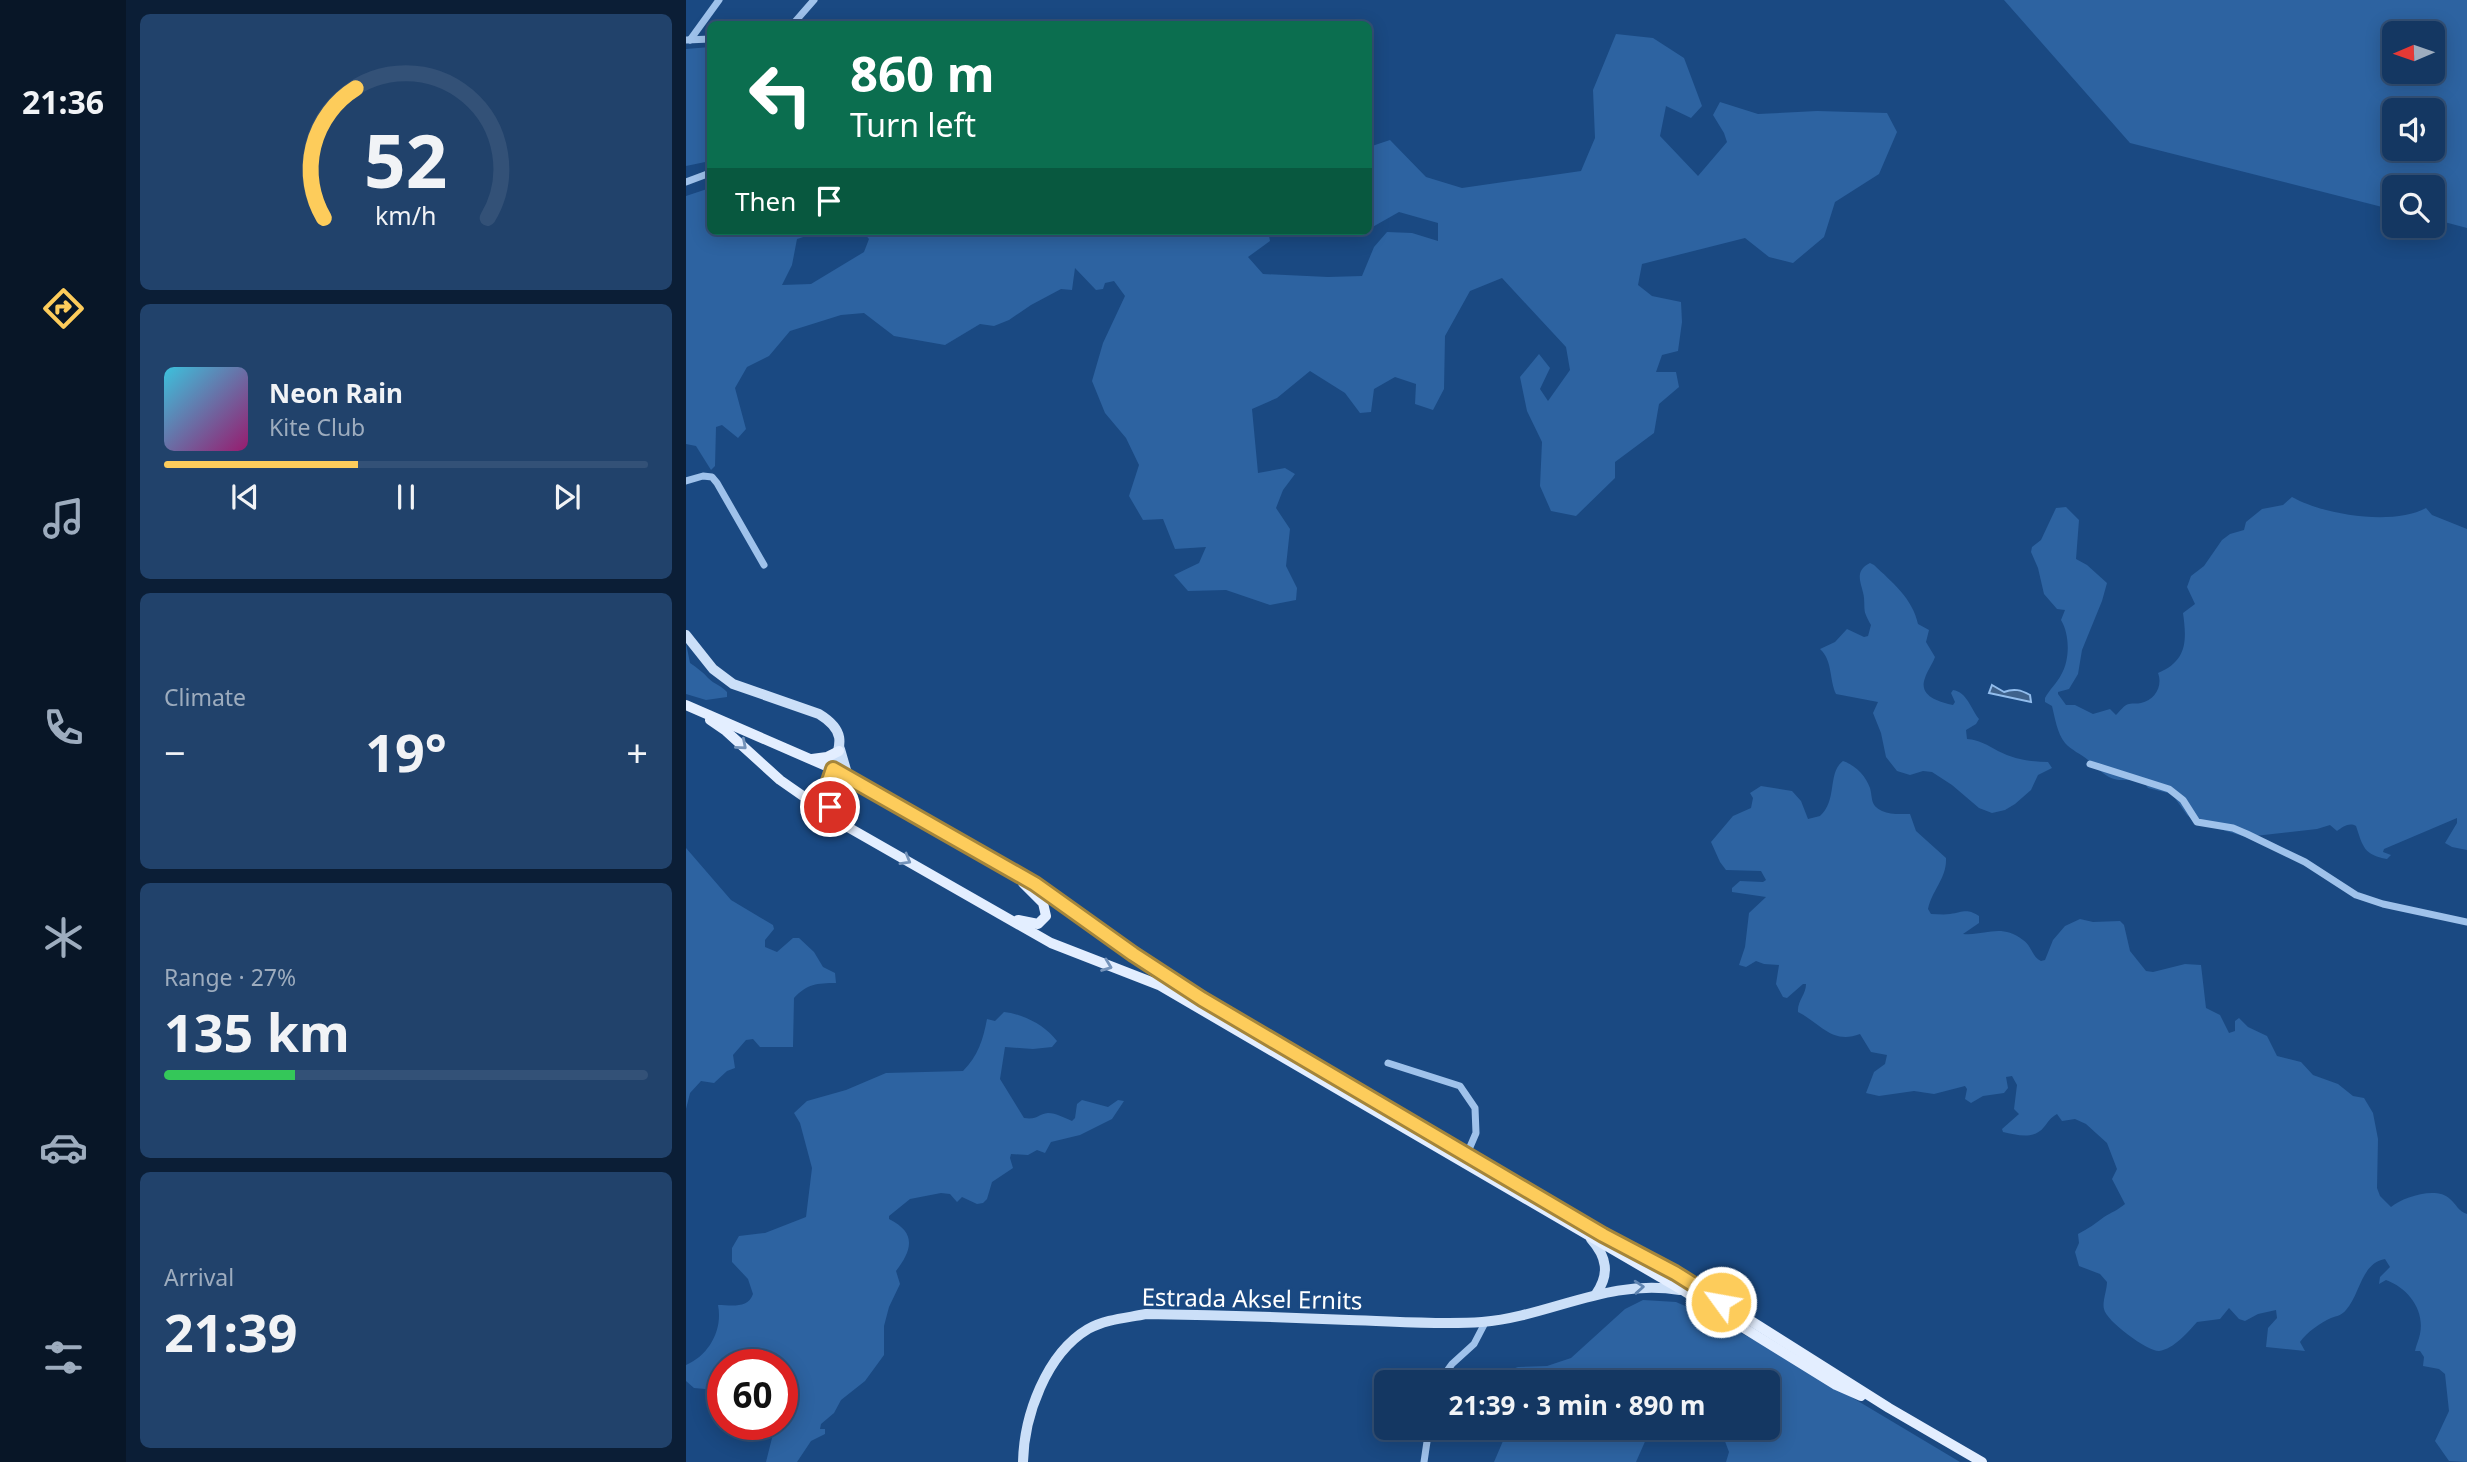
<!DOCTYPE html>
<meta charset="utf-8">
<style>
:root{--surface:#143762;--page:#21426b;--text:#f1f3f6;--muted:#9dacbe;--line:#335177;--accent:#fdcc5b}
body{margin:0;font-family:"Noto Sans",sans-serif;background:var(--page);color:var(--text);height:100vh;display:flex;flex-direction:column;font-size:26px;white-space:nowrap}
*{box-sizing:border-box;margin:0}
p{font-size:23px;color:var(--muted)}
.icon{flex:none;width:38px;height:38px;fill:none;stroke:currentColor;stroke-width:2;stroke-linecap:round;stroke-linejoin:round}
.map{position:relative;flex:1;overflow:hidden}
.side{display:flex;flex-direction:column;gap:14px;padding:14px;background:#0b1e36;width:560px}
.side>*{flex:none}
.banner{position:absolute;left:21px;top:21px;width:665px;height:214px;border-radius:10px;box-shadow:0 4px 18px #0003,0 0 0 2px var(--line);background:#0b6e4f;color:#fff;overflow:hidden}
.needle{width:46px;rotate:268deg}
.fabs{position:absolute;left:1696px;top:21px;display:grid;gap:14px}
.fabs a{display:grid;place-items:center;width:63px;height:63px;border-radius:10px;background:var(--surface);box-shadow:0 4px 18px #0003,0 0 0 2px var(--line);font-size:35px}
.speed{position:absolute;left:21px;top:1349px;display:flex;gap:14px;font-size:35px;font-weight:700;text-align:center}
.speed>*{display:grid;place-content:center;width:91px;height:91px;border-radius:50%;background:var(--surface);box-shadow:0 4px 18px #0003,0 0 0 2px var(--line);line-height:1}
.speed .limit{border:10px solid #d22;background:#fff;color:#111}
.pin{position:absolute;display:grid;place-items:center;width:60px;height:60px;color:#fff;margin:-30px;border:4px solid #fff;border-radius:50%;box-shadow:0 2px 7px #0007}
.me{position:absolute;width:77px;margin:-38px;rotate:302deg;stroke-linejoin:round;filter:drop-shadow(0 0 5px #0008)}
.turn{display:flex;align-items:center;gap:24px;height:147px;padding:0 28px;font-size:32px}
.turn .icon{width:91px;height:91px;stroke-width:2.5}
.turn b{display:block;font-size:49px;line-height:60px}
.then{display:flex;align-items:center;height:66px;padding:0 28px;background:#0003;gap:14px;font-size:26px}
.big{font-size:52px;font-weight:700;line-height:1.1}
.side .card{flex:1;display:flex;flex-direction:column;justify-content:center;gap:10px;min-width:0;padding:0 24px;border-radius:10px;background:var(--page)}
.side .dial{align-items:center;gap:0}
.dial svg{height:182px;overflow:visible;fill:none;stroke:var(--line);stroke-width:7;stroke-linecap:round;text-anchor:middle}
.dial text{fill:var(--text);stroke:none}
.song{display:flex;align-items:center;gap:21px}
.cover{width:84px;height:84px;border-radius:10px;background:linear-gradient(135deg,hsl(190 70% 55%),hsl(320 70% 35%))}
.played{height:7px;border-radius:4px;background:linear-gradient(90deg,var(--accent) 40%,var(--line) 40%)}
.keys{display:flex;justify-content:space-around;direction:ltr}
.heat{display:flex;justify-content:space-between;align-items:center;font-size:38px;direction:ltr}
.charge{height:10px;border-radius:5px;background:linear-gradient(90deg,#34c759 27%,var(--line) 0)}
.trip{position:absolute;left:688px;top:1370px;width:406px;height:70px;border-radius:10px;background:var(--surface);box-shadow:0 4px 18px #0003,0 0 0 2px var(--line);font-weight:700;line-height:70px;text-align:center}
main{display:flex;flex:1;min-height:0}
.dock{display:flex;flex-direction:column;width:126px;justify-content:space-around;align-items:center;background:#081627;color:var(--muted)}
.dock .icon{width:49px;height:49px}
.dock .active{color:var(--accent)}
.dock b{font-size:32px;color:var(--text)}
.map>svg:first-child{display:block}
.green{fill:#2d63a1;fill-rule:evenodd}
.water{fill:#3f628c;stroke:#92bded;stroke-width:2}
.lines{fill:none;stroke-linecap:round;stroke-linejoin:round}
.street{stroke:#9fc2eb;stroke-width:7}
.secondary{stroke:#cbdff8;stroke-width:10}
.primary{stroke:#e3eeff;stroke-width:10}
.oneway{stroke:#7493ba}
.oneway2{stroke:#6185b1}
.route-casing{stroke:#a4853b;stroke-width:18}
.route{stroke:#fdcc5b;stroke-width:12}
.labels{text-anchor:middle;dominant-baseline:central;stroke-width:5;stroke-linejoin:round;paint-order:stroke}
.street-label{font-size:24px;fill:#fff;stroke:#1a4982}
</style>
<main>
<nav class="dock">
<b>21:36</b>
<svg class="icon active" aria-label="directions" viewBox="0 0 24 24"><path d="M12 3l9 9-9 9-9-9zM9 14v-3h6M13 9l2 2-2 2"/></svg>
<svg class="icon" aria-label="music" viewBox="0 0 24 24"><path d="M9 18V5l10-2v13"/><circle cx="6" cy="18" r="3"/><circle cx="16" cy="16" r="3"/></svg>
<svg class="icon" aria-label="phone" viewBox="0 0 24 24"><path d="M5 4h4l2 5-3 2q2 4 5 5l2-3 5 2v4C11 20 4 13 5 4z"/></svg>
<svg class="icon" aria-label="climate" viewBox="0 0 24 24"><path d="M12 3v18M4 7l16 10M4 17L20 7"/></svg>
<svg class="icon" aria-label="car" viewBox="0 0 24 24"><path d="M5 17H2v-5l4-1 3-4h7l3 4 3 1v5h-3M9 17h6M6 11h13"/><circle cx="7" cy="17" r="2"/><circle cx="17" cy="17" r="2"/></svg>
<svg class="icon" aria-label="filters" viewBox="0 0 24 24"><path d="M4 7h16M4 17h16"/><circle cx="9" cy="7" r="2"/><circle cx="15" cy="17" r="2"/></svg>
</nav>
<section class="side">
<div class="card dial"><svg viewBox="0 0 100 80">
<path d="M14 69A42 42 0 1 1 86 69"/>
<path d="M14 69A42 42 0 0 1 28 12" stroke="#fdcc5b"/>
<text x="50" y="56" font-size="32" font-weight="700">52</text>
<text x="50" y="72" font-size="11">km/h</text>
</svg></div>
<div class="card">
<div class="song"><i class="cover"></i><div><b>Neon Rain</b><p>Kite Club</p></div></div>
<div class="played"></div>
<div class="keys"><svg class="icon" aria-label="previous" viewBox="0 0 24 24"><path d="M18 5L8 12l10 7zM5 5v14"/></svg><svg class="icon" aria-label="pause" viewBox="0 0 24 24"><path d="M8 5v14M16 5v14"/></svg><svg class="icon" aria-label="next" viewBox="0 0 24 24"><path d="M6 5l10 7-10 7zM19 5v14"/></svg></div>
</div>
<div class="card"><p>Climate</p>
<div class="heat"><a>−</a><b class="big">19°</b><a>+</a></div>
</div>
<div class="card"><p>Range · 27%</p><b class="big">135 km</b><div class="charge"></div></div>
<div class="card"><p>Arrival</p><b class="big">21:39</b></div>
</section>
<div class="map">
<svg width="1781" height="1462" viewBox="0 0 1781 1462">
<rect width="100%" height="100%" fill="#1a4982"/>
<!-- green -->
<g class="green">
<path d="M1318,0H1781V228L1747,219L1746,187H1708V210L1444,143ZM1708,33H1746V72H1708ZM1708,110H1746V149H1708Z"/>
<polygon points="930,34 967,38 998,58 1016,106 1005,118 980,106 974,136 1012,176 1041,142 1038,133 1027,115 1034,102 1072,114 1131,111 1201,113 1211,132 1193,174 1149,202 1138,237 1107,263 1083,257 1059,238 956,264 952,285 966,296 995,302 996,322 992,351 976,355 970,372 990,372 993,387 973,404 968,433 929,462 929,478 890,516 865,511 854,486 856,442 841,411 834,377 853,354 864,368 854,389 862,401 884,370 880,347 816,278 784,291 759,336 758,389 747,410 729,404 730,384 709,377 688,389 685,412 674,413 659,393 624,371 591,398 566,409 572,473 599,468 609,474 597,490 590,508 604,529 600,566 611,588 610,600 584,605 540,590 502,591 488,575 513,563 520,547 489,549 477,519 457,520 443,496 453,465 440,438 419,413 406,381 417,343 439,296 428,281 419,283 417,289 410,290 389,268 386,290 375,289 345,305 323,320 308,326 294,324 259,345 208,336 178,313 155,315 104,331 83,356 61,367 49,388 60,429 52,438 36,425 30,427 29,466 25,470 10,446 0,444 0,196 24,188 24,231 136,231 111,239 106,265 96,285 125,284 178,252 183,239 176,231 582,231 584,241 562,257 577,274 642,277 676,276 688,247 701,232 726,233 752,241 752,223 713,212 683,229 683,147 704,140 740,177 776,188 895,171 909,138 907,90"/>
<polygon points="24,47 24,161 0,166 0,49"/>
<path d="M1606,497C1638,515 1707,526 1740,508L1746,515L1781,529V850L1766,847L1759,843L1771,823V818L1698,849L1697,852L1705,855L1701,859C1678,855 1677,847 1670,826C1663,822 1657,827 1651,831L1644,825L1631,829L1560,837L1510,822L1501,815L1486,794L1462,788L1456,779C1425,782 1424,780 1402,760C1395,754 1385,750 1379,743C1371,733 1369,718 1366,706L1359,702V698C1363,690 1371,683 1375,675C1384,660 1384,635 1375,620L1379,610L1371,609L1358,594L1352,568L1345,552L1346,547L1355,540L1370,508L1380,507L1393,520L1390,559L1401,565L1421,583L1416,601L1396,650L1392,674L1383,689L1372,692V694L1380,705H1389L1407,714L1424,709L1430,715C1434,711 1438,705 1443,704C1447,703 1451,704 1455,703C1469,700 1477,686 1472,673C1501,661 1501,641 1497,613L1509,604L1501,587L1505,576L1518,566L1536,540L1544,534L1558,530L1560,522L1576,509L1597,505Z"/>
<path d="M1184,563L1188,565C1206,582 1227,599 1232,624L1243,630L1240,642L1249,657C1246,665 1241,671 1239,678C1232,696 1253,702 1267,705L1269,702L1265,693L1267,690C1281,692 1285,709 1293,719L1290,724L1280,730L1281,739C1294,740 1301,745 1312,751C1328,759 1344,762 1362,762L1366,768L1352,775L1345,790L1329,804L1319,810L1306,813L1293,808L1266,785L1246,772L1237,771L1224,775L1211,771L1200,757L1195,733L1187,713L1192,702L1150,694C1143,679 1147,661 1134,649L1149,642L1161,629L1178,637L1182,636L1185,625C1177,610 1179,613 1178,598C1177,585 1166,572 1184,563Z"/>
<path d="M0,643L4,663C11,668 17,672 22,678C28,684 36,686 41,692V697L20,700L0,694Z"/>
<path d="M1157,761C1169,765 1180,776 1184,788C1187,799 1184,805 1196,811C1204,815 1215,814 1224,814L1230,831L1260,858C1261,878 1246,890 1242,909L1245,914C1251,914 1258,915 1264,914C1277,912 1281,908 1293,916V923L1277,934C1301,936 1314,923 1337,940C1346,946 1346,957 1355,961L1359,960L1367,940L1379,926L1394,919L1407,922L1434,921L1438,925L1444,951L1460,971L1467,972L1499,964L1515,965L1520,1008L1534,1015L1543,1033L1549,1031V1021L1553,1018L1562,1027L1581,1036L1591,1056L1615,1062L1627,1075L1652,1084L1667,1096L1678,1098L1687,1113L1692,1139L1691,1188L1694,1196L1705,1207C1717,1197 1751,1186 1764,1199C1771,1205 1772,1211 1781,1214V1462L1763,1461L1749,1441L1763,1411L1759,1374L1753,1369L1737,1366L1738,1357L1734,1351H1729C1730,1345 1733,1340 1734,1334C1739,1310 1722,1288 1700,1280L1693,1284L1694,1277L1704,1267L1699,1259C1675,1263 1674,1295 1660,1310C1656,1315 1651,1316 1645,1318C1634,1323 1621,1332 1614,1342L1619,1351L1580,1347L1582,1328L1591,1318L1590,1310L1572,1314L1559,1321L1553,1319L1543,1308L1534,1319L1511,1322C1502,1332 1488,1349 1473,1351C1461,1351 1420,1321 1418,1309C1416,1302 1421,1290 1421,1282L1414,1274L1393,1266L1389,1252L1393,1243L1392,1234C1402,1229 1410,1223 1418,1217C1426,1212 1432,1210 1439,1204L1426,1179L1431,1169L1421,1143L1400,1124L1389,1119L1376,1121L1371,1114C1364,1118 1363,1121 1358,1127C1348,1140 1331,1135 1317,1132L1316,1129L1333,1114L1328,1109L1331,1085L1326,1076L1320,1077L1322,1088L1318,1093L1297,1096L1285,1103L1279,1099L1281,1089L1279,1086L1248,1094L1228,1091L1193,1096L1180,1093L1188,1072L1199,1064L1201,1055L1185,1052L1174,1034C1146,1045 1134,1023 1112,1012C1111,1001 1120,995 1120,984H1117L1101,998L1097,997L1090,984L1093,965L1078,964L1070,961L1060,967L1053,965L1059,947L1063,913L1080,897L1046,892V888L1054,881L1077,882L1080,880L1075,871L1040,870L1034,862L1025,842L1047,816L1065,808L1067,798L1064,793L1075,786L1106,791L1115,801L1122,819L1134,816C1152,800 1141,773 1157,761Z"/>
<path d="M0,848L45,900L87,925L88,929L79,940V947L91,952L107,938H113L128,952L137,967L149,973L150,983C131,983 121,984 108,998L107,1047H74L67,1039L60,1040L47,1055L49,1068L41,1071L28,1083L15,1081L4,1093L0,1109Z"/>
<path d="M318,1012C337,1014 359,1025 371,1041L366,1047L347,1049L319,1047L314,1079L338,1118C352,1120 352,1114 362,1113C370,1113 379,1118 386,1121L389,1118L391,1104L396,1100L422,1107L432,1100L438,1101L426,1119L394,1135L365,1142L359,1153L351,1150L342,1155L325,1154L324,1158L327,1168L306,1182L301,1199L297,1203L291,1204L276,1197L271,1202L264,1194L255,1193L224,1199L203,1216V1219C231,1233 226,1250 210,1271L214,1284L203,1307L198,1326V1355L179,1381L155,1400L148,1413L135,1424L134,1429H139V1434L125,1441L111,1462H80L86,1438L75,1425L96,1424V1365H37V1375L30,1390L8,1388L0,1381V1365C23,1355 37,1330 32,1305C45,1305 62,1309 67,1294L62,1279L46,1262V1248L53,1236L79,1233L120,1217L126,1168L114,1123L108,1113L121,1101L160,1090L200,1073L277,1071C292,1056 297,1040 301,1019L309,1021Z"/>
<polygon points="957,1300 990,1302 1027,1318 1083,1348 1274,1462 1040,1462 1043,1452 1034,1428 1082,1428 1082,1382 812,1382 818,1372 832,1367 861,1366 885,1358 939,1309"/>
<polygon points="817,1428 965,1428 950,1462 808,1462 817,1441"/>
</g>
<!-- water -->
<path class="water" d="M1306,685L1318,692C1328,688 1335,690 1344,695L1345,702L1303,693Z"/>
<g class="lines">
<!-- street -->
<g class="street">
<polyline points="107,24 128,0"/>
<polyline points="1,40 24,39"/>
<polyline points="4,40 33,0"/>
<polyline points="0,182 24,173"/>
<polyline points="0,481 17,476 26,477 31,483 78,565"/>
<polyline points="1404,764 1483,789 1497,800 1511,822 1547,828 1561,834 1619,862 1670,895 1697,904 1781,922"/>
<polyline points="702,1063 774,1086 789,1108 790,1133 781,1154"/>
<polyline points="753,1382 766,1364 788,1344 800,1321"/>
<polyline points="738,1462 743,1428"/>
</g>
<!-- secondary -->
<g class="secondary">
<path d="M0,635L27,669L47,684L133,714C159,730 156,742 147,769"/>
<polyline points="154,749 162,777"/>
<path d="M905,1239C921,1257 924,1274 910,1294"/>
<path d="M337,1462C338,1416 360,1354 402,1329C420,1319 440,1318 460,1314C528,1315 595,1317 663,1320C707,1321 752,1325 796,1322C865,1316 922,1278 994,1290"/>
</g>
<!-- primary -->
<g class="primary">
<polyline points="0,705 147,769 349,884 447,954 516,999 917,1235 989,1273 1203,1408 1296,1462"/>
<polyline points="24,720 40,731 94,780 160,826 365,943 473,985 998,1291 1150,1385 1175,1396"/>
<polyline points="126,759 141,757 153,751"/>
<polyline points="147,769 139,797 151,816"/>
<polyline points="332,920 352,924 360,916 357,903 337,883"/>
</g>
</g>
<!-- one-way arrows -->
<defs><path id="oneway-chevron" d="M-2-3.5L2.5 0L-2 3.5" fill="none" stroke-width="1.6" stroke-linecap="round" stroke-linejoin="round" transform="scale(1.75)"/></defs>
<g class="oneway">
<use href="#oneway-chevron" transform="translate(56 745) rotate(41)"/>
<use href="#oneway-chevron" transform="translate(220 860) rotate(30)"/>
<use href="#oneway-chevron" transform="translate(421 966) rotate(21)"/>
</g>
<use class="oneway2" href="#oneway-chevron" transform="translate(953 1287) rotate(-4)"/>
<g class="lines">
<!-- route casing -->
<g class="route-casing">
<polyline id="route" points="144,807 139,793 147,769 349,884 447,954 516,999 917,1235 989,1273 1035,1302"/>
</g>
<!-- route -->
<use href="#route" class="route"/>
</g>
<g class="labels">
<!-- street labels -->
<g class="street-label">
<text transform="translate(566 1298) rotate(1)">Estrada Aksel Ernits</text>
</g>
</g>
</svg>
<div class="fabs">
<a><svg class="needle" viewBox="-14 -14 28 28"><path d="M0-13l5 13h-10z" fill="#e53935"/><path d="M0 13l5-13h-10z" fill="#9dacbe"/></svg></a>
<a><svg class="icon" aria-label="sound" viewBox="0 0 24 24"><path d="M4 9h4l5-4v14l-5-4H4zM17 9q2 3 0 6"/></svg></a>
<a><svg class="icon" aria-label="search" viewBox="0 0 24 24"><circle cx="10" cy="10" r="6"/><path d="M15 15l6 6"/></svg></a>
</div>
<div class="speed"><div class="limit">60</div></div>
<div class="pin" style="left:144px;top:807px;background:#d93025"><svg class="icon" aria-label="arrive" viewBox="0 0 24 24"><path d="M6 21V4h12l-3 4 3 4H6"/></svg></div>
<svg class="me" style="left:1035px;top:1302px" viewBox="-20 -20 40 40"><circle r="17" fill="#fdcc5b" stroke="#fff" stroke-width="3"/><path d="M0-11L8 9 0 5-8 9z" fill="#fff"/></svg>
<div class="trip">21:39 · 3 min · 890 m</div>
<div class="banner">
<div class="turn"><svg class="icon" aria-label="left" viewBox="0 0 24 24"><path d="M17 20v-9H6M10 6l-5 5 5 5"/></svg><div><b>860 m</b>Turn left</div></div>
<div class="then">Then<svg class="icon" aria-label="arrive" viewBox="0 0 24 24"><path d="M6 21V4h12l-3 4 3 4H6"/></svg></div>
</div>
</div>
</main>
